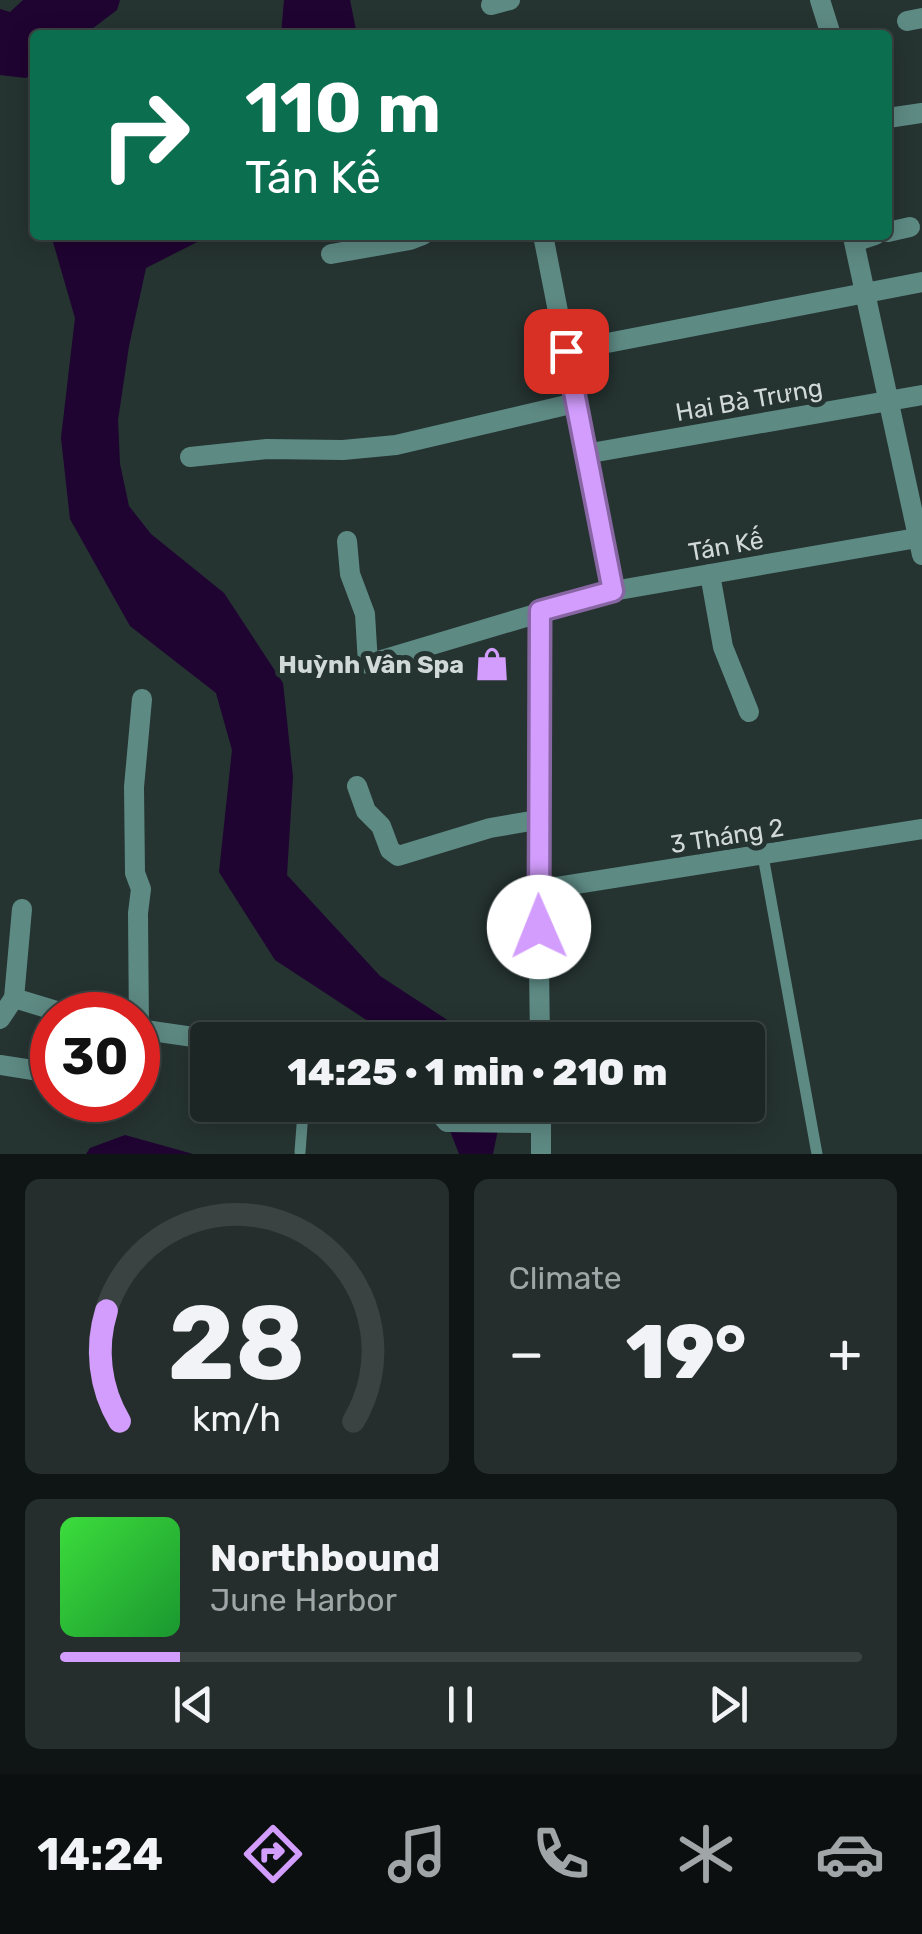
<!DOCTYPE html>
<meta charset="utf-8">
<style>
:root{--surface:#1c2625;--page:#252e2d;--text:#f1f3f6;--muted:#a0a5a7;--line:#3a4342;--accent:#d29dfd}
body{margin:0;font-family:Rubik,sans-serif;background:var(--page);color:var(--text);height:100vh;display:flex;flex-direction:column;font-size:38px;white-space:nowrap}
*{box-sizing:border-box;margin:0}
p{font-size:32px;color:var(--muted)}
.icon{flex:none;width:55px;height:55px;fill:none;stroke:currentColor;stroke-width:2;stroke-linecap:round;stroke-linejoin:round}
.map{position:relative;height:1154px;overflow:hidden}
.details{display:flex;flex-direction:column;gap:25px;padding:25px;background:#0f1514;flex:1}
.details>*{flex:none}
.hud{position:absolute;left:30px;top:30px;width:862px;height:210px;border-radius:10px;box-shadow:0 5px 25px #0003,0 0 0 2px var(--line);background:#0b6e4f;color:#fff;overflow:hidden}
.speed{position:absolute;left:30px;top:992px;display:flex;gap:20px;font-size:50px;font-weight:700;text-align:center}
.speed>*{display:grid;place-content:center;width:130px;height:130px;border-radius:50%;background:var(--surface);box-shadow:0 5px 25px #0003,0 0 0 2px var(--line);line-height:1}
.speed .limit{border:15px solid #d22;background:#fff;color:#111}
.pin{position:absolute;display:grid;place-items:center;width:85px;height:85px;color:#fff;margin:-42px;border-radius:20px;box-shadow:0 5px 15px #0006}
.me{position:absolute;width:110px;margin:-55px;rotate:359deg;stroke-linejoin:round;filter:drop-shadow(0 0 8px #0008)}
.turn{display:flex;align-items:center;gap:35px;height:210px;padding:0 50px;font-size:45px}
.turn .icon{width:130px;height:130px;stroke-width:2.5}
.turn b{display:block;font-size:70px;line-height:85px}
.big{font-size:75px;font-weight:800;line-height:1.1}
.details .widget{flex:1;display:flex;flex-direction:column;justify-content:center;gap:15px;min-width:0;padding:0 35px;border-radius:15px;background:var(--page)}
.details .dial{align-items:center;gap:0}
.dial svg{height:260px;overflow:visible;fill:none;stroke:var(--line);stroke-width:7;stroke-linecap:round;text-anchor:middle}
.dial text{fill:var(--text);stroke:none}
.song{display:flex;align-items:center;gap:30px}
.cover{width:120px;height:120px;border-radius:15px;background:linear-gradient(135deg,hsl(120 70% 55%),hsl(130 70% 35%))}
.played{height:10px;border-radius:5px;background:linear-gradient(90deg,var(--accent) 15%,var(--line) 15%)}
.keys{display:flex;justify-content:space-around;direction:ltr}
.heat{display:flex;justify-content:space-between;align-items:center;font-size:55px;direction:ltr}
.details .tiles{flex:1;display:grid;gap:25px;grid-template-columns:1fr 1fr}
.widget:last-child{grid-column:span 2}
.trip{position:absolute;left:190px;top:1022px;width:575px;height:100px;border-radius:10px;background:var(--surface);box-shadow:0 5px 25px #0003,0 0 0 2px var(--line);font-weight:800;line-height:100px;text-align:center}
.tabs{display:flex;height:160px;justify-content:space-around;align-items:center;background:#0b0f0f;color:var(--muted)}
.tabs .icon{width:70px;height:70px}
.tabs .current{color:var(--accent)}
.tabs b{font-size:45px;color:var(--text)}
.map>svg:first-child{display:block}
.water{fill:#1f0331}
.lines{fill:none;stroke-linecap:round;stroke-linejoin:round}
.lane{stroke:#5e8a84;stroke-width:11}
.street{stroke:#5e8a84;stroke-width:20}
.route-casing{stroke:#8866a4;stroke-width:25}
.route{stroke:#d29dfd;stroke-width:18}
.labels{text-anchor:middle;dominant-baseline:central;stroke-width:10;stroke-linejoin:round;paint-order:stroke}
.street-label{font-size:25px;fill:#d1d9d7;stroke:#253331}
.poi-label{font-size:25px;font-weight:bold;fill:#d1d9d7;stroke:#253331;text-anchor:end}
</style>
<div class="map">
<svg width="922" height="1154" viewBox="0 0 922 1154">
<rect width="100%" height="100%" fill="#253331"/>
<!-- water -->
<g class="water">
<polygon points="23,0 120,0 117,10 84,35 35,35 35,72 26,78 0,75 0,9 10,12"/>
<polygon points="284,0 350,0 357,35 281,35"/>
<polygon points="51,235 211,235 146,268 129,346 118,420 120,464 129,506 151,534 224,593 283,683 293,777 287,875 380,976 478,1040 397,1040 275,960 219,872 232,750 216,693 130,626 70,519 61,438 75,318"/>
<polygon points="440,1105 503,1105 493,1154 459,1154"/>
<polygon points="125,1135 193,1154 86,1154 90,1148"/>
</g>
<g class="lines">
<!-- lane -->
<g class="lane">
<polyline points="763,856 817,1154"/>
<polyline points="300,1152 303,1112 308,1105"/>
</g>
<!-- street -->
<g class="street">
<polyline points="820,0 831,35"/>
<polyline points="491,5 510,0"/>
<polyline points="907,21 922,18"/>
<polyline points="888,118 922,113"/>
<polyline points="888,232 910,227"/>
<polyline points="543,235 613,591"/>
<polyline points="875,235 854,242 922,555"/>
<polyline points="331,254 410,240 423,235"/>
<polyline points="566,351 922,282"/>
<polyline points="585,454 922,395"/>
<polyline points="190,457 267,449 343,450 396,445 575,403"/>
<polyline points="347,541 350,574 365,614 368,664 613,591 922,537"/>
<polyline points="710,574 723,647 749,712"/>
<polyline points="357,786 366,811 381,826 390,850 398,856 490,828 537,820"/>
<polyline points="538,890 922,829"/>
<polyline points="14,998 22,909"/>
<polyline points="0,1019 14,998 70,1015"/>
<polyline points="138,1029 214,1040"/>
<polyline points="139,1029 138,913 141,889 135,873 134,787 142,699"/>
<polyline points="540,1040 537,820 540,611"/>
<polyline points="0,1065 52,1073"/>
<polyline points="432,1105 447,1122 541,1123"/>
<polyline points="541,1154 541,1105"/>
</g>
</g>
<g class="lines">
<!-- route casing -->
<g class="route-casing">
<polyline id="route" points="539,927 540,611 613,591 566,351"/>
</g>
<!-- route -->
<use href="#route" class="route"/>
</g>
<!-- icons -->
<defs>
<g id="shop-bare" transform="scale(2.7)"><path d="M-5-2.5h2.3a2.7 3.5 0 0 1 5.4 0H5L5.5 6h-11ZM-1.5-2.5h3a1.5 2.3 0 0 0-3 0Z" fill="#d29dfd" stroke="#253331" stroke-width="2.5" paint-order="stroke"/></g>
</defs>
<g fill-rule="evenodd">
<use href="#shop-bare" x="492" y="664"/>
</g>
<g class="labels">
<!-- street labels -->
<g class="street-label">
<text transform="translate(749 400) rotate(-10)">Hai Bà Trưng</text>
<text transform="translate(726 546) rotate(-10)">Tán Kế</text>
<text transform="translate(727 836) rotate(-9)">3 Tháng 2</text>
</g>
<!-- poi labels -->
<g class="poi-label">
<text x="464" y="664">Huỳnh Vân Spa</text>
</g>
</g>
</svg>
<div class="speed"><div class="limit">30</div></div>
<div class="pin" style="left:566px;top:351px;background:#d93025"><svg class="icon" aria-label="arrive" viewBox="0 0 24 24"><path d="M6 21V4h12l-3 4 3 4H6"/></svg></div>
<svg class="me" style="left:539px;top:927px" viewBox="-20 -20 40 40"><circle r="19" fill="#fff"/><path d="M0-13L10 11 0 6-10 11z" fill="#d29dfd"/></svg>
<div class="trip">14:25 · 1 min · 210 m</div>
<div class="hud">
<div class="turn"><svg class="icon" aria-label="right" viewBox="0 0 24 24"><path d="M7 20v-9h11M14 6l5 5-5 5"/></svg><div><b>110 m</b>Tán Kế</div></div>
</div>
</div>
<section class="details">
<div class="tiles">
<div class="widget dial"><svg viewBox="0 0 100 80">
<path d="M14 69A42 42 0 1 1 86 69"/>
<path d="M14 69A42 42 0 0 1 10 35" stroke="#d29dfd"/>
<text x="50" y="56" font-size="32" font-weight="700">28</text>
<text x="50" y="72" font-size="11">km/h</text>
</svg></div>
<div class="widget"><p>Climate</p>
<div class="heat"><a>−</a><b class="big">19°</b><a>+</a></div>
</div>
<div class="widget">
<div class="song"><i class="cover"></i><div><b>Northbound</b><p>June Harbor</p></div></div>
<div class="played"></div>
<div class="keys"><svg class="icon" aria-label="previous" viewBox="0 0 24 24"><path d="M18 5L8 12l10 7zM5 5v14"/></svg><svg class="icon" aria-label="pause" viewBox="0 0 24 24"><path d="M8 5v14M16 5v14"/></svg><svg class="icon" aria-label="next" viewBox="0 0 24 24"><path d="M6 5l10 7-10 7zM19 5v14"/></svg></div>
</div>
</div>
</section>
<nav class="tabs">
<b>14:24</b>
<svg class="icon current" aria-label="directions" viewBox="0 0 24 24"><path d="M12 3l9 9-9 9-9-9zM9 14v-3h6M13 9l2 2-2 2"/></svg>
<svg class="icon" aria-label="music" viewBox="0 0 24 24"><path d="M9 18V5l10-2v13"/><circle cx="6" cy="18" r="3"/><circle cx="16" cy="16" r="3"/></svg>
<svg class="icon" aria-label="phone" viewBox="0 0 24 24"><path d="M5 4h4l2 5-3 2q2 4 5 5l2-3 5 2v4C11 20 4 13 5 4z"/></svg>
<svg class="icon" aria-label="climate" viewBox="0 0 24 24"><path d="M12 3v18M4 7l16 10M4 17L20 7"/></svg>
<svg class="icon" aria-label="car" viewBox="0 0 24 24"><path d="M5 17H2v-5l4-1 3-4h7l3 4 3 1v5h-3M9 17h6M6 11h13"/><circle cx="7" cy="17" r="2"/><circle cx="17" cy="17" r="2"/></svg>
</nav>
